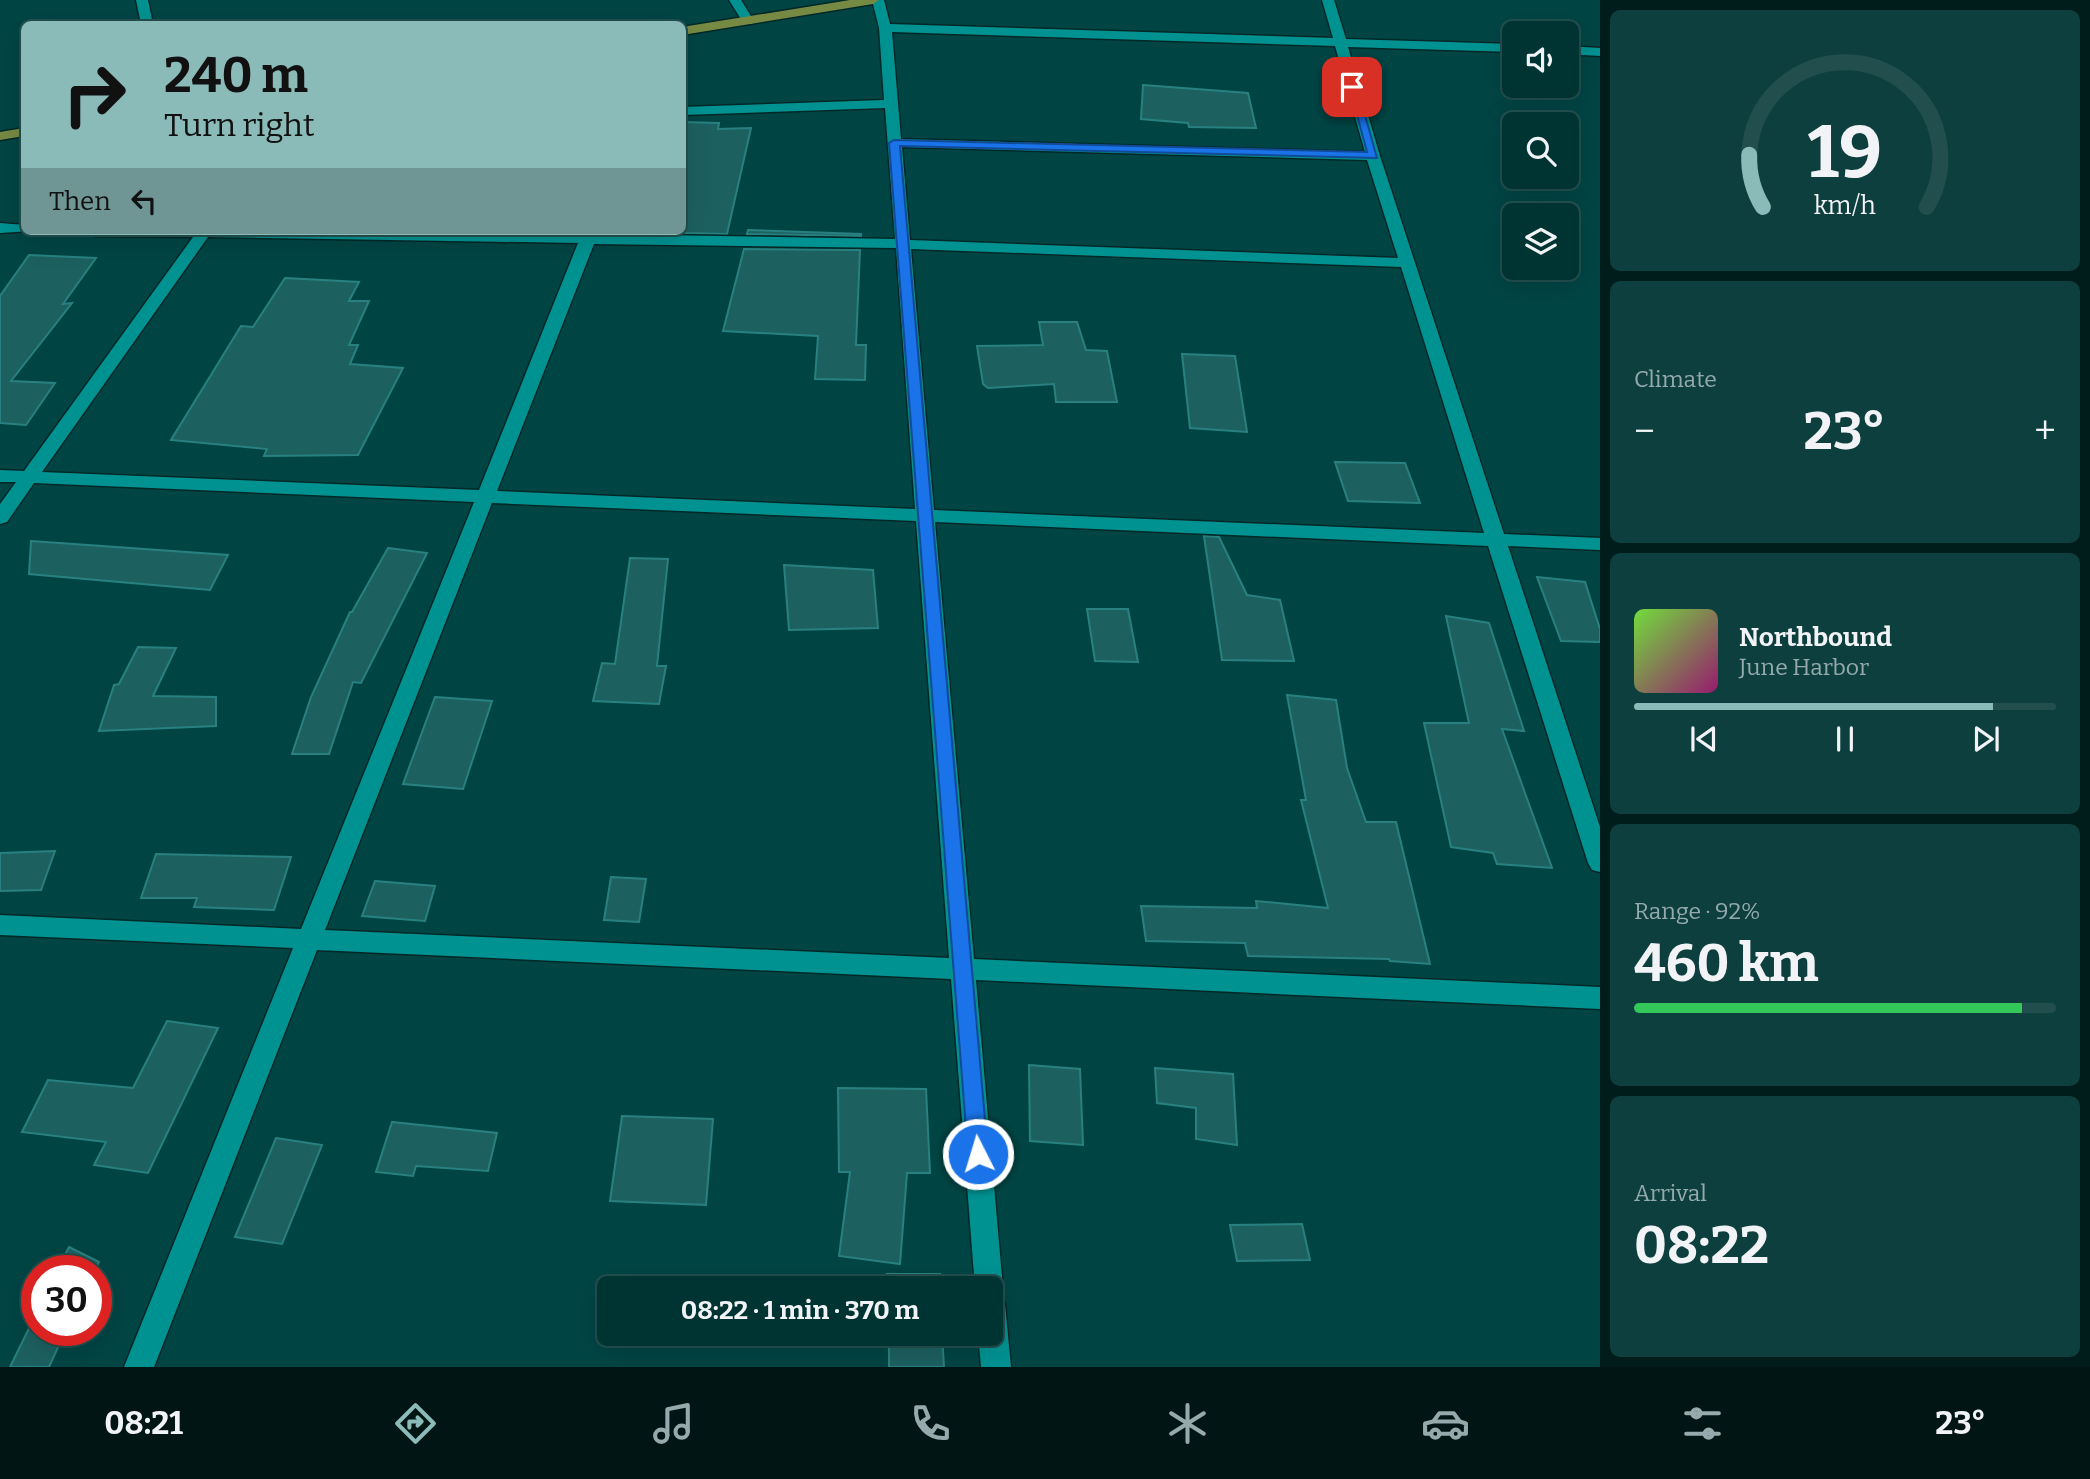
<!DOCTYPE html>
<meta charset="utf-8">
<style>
:root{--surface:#003433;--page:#0e3f3f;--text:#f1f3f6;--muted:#95aaac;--line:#224f4e;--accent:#8bbbb9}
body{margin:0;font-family:Bitter,serif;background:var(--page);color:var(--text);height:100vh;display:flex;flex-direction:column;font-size:26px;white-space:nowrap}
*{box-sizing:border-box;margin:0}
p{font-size:23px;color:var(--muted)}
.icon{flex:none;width:38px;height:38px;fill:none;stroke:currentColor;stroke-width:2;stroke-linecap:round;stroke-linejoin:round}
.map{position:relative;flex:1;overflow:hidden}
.sheet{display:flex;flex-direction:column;gap:10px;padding:10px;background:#001d1c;width:490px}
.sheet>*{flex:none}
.hud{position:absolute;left:21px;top:21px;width:665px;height:214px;border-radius:10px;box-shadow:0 7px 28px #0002,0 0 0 2px var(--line);background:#8bbbb9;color:#111;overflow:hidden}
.controls{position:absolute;left:1502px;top:21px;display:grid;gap:14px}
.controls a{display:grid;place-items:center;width:77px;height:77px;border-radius:10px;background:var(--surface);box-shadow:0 7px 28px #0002,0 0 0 2px var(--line);font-size:35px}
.speed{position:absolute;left:21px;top:1255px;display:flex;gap:14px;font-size:35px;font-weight:700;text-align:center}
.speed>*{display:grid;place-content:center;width:91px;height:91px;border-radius:50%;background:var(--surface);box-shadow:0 7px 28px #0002,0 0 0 2px var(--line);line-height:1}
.speed .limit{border:10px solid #d22;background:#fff;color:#111}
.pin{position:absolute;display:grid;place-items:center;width:60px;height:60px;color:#fff;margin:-30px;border-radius:14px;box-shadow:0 4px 10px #0006}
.me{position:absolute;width:77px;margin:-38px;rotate:355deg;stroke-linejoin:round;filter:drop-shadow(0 0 5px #0008)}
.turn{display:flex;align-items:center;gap:24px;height:147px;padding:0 28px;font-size:32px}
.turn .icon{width:91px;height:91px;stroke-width:2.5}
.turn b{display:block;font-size:49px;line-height:60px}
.then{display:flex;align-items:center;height:66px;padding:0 28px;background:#0003;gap:14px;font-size:26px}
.big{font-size:52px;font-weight:700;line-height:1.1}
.sheet .card{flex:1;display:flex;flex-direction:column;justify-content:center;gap:10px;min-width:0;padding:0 24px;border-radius:10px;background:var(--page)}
.sheet .dial{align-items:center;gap:0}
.dial svg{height:182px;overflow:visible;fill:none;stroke:var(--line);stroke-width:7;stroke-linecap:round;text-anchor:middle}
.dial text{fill:var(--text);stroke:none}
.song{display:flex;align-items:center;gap:21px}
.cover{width:84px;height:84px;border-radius:10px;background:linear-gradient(135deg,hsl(100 70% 55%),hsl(320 70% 35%))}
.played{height:7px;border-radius:4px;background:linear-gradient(90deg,var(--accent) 85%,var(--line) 85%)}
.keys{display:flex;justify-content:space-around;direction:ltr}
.heat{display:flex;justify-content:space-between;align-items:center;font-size:38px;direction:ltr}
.charge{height:10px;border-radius:5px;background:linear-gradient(90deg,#34c759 92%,var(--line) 0)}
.trip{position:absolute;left:597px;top:1276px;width:406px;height:70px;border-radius:10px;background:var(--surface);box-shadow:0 7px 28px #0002,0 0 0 2px var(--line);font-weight:700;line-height:70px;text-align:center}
.tab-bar{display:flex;height:112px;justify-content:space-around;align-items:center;background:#001514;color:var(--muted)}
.tab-bar .icon{width:49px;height:49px}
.tab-bar .selected{color:var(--accent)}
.tab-bar b{font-size:32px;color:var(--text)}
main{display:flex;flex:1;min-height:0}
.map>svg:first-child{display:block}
.building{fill:#1d6060;stroke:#288180;stroke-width:2}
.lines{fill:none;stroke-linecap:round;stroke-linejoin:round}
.minor-casing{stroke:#032828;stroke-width:3}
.major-casing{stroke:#032828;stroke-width:3}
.minor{fill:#009291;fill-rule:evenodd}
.major{fill:#768a43;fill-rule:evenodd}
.route{fill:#1a73e8;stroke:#114b97;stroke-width:2}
</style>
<main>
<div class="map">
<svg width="1600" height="1367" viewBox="0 0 1600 1367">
<rect width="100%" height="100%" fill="#004544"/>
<!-- building -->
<g class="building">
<polygon points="1143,85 1248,93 1256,128 1189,127 1188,123 1141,119"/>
<polygon points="682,122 719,123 718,129 751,128 727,234 682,233"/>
<polygon points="748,230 861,234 861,236 747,234"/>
<polygon points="744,249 860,250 856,345 866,345 865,380 815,379 818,336 723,331"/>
<polygon points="29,255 96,258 63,304 72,303 11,381 55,383 26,425 0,423 0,296"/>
<polygon points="285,278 359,282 349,301 369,301 349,345 358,345 350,364 403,368 358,455 264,456 267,449 171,440 241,326 253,327"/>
<polygon points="1039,322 1077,322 1086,350 1107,351 1117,402 1056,402 1054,384 988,388 983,384 977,346 1043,345"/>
<polygon points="1182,354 1235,356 1247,432 1190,428"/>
<polygon points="1335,462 1405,463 1420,503 1348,501"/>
<polygon points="1204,536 1219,537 1247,595 1280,600 1294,661 1222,660"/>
<polygon points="31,541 228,555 210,590 29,574"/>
<polygon points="388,548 427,553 361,683 353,682 329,754 292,754 311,697 350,612 352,612"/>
<polygon points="630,558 668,559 657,666 666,666 659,704 593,701 602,663 615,664"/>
<polygon points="784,565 873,570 878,628 789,630"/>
<polygon points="1537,577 1585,582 1600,629 1600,642 1561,641"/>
<polygon points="1087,609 1128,609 1138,662 1095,661"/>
<polygon points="1446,616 1489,623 1524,731 1502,729 1552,868 1497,864 1493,853 1451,847 1424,723 1469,723"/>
<polygon points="138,647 176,648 153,696 216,697 216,726 99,731 114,685 119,684"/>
<polygon points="1287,695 1336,700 1347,768 1366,822 1396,822 1430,964 1390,961 1389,959 1248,956 1245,943 1146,941 1141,906 1257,908 1256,901 1328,908 1301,800 1306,800"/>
<polygon points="435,697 492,701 463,789 403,784"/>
<polygon points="55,851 41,890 0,891 0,853"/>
<polygon points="156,854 291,857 274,910 194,907 197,898 141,898"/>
<polygon points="611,877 646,879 639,922 604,920"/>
<polygon points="375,881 435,886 425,921 362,916"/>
<polygon points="167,1021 218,1028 148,1173 94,1165 106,1142 22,1132 48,1080 133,1088"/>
<polygon points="1029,1065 1080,1069 1083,1145 1030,1141"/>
<polygon points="1155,1068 1233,1074 1237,1145 1196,1139 1196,1108 1157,1103"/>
<polygon points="838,1088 926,1089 930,1173 907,1173 900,1264 839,1256 850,1172 839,1172"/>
<polygon points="622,1116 713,1119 706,1205 610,1201"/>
<polygon points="392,1122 497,1133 488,1171 416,1166 413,1176 376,1172"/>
<polygon points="276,1138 322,1145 282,1244 235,1237"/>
<polygon points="1302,1224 1310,1260 1237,1261 1230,1225"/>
<polygon points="69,1247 99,1262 95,1270 57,1270"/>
<polygon points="887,1274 940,1274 940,1288 888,1288"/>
<polygon points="37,1312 37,1330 66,1330 49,1367 10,1367"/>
<polygon points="889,1334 942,1334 944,1367 889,1367"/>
</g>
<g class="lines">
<!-- minor casing -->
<g class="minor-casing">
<g id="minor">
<polygon points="136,0 148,0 153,24 141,24"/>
<polygon points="729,0 741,0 754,21 752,24 744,24"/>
<path d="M872,0H884L890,24L1333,38L1322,0H1334L1346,39L1514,44V52L1348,47L1380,156L1504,534L1600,538V550L1508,546L1600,827V872L1592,870L1588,863L1488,546L935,522L974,959L1600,987V1009L976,980L1003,1288L1001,1295L1005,1304L1011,1367H981L978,1334H990V1288H975L951,979L317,950L154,1367H124L293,948L0,935V915L301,929L474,502L34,483L7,522L0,524V504L16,482H0V470L24,471L193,237L95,236L87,231L582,234L583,231H599L597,234L895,239L885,108L682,115V107L884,100L879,28ZM892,32L1335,46L1365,152L901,139ZM902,147L1367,160L1398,258L910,240ZM208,237L578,243L479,490L42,472ZM594,244L896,248L915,509L497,491ZM911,249L1401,267L1484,533L934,510ZM492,503L916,521L949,958L325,930Z"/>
<polygon points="1566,46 1600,48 1600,56 1566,54"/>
<polygon points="0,223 24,225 24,231 30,231 0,233"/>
</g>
</g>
<!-- major casing -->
<g class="major-casing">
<g id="major">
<polygon points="850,0 879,0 873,4 682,35 682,27"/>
<polygon points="24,128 24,136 0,140 0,132"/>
</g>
</g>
<!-- minor -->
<use href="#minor" class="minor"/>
<!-- major -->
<use href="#major" class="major"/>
</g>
<!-- route -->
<polygon class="route" points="1349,85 1357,87 1377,158 900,146 988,1154 985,1161 978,1164 971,1161 968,1154 889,143 894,140 1367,152"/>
</svg>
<div class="controls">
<a><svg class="icon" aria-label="sound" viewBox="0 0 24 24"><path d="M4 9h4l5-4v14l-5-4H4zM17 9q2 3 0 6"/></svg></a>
<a><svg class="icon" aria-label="search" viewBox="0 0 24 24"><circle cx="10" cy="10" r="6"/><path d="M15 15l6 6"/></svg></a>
<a><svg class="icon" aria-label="layers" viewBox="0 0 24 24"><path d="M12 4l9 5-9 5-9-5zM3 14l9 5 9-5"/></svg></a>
</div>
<div class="speed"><div class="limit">30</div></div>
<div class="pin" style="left:1352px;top:87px;background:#d93025"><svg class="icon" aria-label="arrive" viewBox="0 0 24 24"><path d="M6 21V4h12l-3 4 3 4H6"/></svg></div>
<svg class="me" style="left:978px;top:1154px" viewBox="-20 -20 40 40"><circle r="17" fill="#1a73e8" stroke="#fff" stroke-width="3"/><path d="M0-11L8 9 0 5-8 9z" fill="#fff"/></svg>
<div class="trip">08:22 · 1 min · 370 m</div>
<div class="hud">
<div class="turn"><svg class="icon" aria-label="right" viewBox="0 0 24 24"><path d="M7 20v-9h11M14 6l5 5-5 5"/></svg><div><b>240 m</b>Turn right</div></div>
<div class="then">Then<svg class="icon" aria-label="left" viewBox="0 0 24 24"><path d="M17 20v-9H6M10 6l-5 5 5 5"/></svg></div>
</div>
</div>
<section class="sheet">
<div class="card dial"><svg viewBox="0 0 100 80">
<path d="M14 69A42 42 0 1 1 86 69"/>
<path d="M14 69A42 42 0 0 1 8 46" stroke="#8bbbb9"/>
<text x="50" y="56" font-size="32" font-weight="700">19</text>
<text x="50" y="72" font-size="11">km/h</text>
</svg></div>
<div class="card"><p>Climate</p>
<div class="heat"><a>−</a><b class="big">23°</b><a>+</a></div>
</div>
<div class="card">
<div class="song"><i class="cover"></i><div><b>Northbound</b><p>June Harbor</p></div></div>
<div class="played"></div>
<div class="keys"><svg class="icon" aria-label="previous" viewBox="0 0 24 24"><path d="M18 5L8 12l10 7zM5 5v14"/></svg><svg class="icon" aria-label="pause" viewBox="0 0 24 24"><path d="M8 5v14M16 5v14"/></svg><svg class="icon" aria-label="next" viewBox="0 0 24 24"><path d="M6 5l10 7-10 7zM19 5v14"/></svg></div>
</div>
<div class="card"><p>Range · 92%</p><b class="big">460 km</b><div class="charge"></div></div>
<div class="card"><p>Arrival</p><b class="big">08:22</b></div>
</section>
</main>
<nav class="tab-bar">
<b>08:21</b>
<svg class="icon selected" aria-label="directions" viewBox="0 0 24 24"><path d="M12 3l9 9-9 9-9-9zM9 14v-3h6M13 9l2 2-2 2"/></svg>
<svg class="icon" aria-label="music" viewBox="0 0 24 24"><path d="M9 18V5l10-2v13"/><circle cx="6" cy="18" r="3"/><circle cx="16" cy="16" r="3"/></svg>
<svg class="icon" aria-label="phone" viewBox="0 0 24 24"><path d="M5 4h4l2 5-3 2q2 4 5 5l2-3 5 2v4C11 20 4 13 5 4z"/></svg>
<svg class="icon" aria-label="climate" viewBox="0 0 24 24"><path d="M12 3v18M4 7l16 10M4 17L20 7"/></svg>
<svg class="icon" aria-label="car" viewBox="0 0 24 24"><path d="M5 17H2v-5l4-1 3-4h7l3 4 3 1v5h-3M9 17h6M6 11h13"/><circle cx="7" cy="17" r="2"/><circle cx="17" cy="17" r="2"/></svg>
<svg class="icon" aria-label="filters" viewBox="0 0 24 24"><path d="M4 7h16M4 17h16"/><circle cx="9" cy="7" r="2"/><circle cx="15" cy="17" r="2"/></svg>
<b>23°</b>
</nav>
